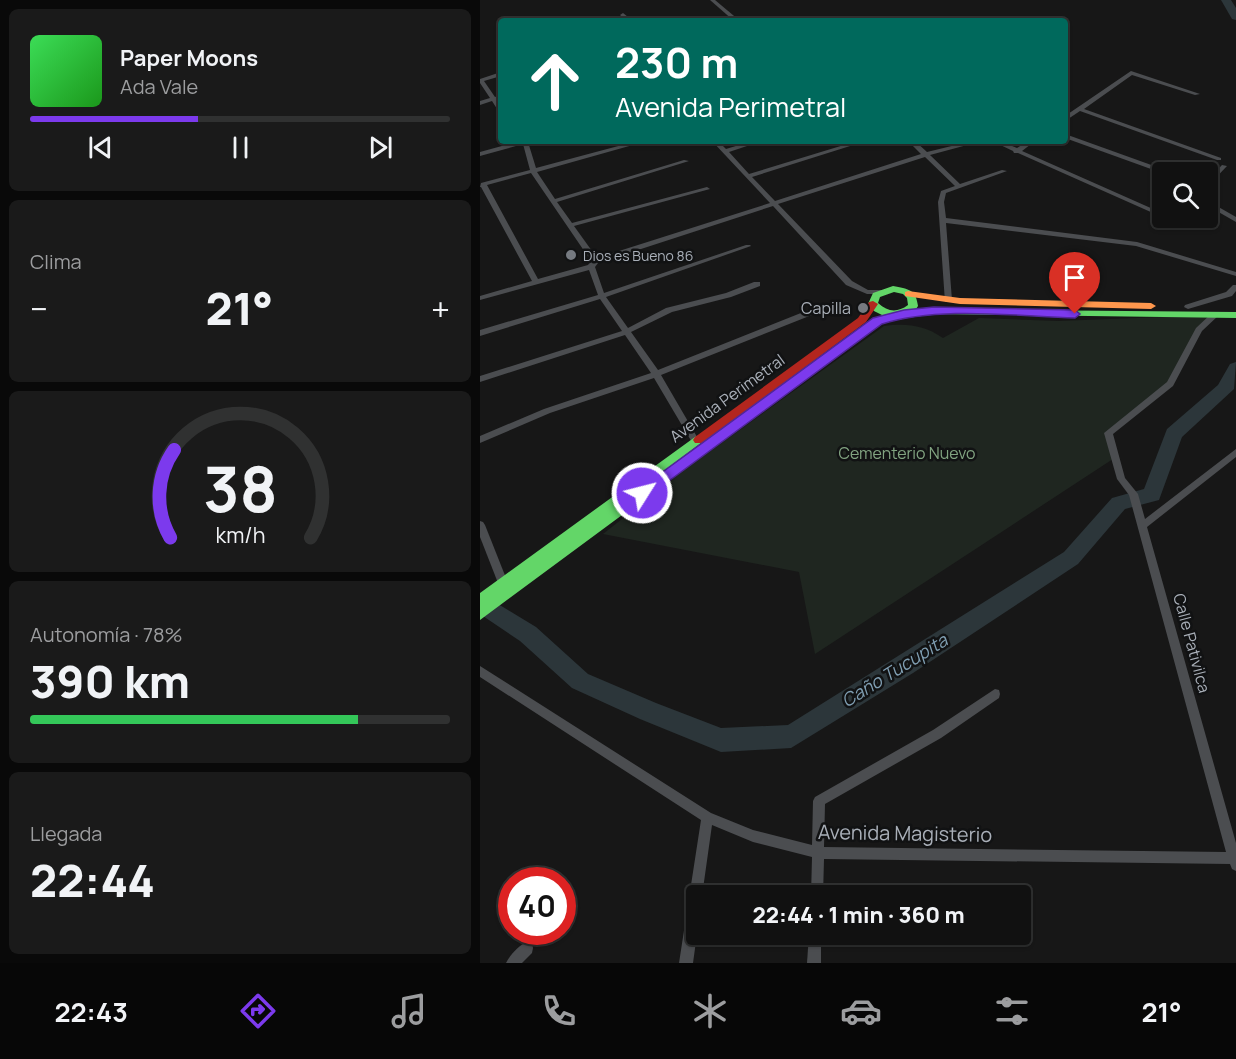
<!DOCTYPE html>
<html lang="es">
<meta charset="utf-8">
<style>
:root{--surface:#111;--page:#1a1a1a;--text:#f1f3f6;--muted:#9c9d9f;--line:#303131;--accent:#7c3aed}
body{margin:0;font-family:Manrope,sans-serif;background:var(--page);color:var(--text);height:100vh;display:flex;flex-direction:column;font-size:22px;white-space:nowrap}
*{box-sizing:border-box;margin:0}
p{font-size:20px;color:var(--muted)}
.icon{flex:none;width:33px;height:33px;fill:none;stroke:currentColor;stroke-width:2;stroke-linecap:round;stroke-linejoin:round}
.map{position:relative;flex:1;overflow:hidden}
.drawer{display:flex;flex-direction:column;gap:9px;padding:9px;background:#090909;width:480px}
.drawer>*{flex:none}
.banner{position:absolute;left:18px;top:18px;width:570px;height:126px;border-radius:6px;box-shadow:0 2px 4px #0004,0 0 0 2px var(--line);background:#00695c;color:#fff;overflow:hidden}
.buttons{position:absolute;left:672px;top:162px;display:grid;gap:12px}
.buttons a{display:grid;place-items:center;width:66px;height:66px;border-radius:6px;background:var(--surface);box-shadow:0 2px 4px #0004,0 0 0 2px var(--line);font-size:30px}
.speed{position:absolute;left:18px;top:867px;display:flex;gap:12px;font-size:30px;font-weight:700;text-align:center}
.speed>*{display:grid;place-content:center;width:78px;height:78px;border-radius:50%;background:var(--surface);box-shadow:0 2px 4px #0004,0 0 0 2px var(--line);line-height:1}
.speed .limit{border:9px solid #d22;background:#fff;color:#111}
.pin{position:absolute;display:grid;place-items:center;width:51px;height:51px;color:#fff;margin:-62px -26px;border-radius:50% 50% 50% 0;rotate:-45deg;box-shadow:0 0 6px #0007}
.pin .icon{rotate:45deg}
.me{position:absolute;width:66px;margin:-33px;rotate:54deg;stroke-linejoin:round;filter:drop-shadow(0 0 4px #0008)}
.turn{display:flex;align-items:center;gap:21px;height:126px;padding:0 18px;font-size:27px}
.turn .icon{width:78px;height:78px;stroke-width:2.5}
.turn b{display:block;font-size:42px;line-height:51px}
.big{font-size:45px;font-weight:800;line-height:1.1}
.drawer .card{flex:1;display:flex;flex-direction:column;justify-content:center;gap:9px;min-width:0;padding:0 21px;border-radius:9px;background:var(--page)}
.drawer .dial{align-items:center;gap:0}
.dial svg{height:156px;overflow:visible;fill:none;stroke:var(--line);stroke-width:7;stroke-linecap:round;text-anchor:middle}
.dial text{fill:var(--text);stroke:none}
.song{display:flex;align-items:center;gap:18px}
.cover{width:72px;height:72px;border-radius:9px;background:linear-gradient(135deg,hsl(130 70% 55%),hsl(120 70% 35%))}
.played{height:6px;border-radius:3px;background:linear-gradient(90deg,var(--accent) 40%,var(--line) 40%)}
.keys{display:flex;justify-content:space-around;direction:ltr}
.heat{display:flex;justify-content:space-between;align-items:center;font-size:33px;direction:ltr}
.charge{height:9px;border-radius:4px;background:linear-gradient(90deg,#34c759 78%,var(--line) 0)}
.trip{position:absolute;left:206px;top:885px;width:345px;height:60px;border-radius:6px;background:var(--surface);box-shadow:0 2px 4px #0004,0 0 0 2px var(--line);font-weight:800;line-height:60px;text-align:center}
.tab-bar{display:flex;height:96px;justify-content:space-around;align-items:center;background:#070707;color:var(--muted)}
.tab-bar .icon{width:42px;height:42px}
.tab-bar .current{color:var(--accent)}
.tab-bar b{font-size:27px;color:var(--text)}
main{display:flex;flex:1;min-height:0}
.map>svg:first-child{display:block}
.green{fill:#1f2620}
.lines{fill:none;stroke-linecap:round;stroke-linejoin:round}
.river{fill:#2c363a;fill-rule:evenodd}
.street{fill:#4b4d50;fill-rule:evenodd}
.fast{fill:#63d668;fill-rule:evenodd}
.slow{fill:#ff974d;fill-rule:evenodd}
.jam{fill:#b3261e;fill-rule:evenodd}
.route{fill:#7c3aed;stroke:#51269a;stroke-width:1.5}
.poi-dot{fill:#767a80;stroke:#111213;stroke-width:2}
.labels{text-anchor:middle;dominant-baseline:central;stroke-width:5;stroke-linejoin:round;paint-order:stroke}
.far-poi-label{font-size:14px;fill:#a9afb8;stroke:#111213;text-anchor:start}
.poi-label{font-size:16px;fill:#a9afb8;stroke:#111213;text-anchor:end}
.street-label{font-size:16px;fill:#a9afb8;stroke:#111213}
.park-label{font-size:16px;fill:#81a380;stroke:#111213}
.water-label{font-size:18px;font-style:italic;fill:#809fb3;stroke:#111213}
.near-street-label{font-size:20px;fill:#a9afb8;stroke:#111213}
</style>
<main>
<section class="drawer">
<div class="card">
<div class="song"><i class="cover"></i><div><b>Paper Moons</b><p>Ada Vale</p></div></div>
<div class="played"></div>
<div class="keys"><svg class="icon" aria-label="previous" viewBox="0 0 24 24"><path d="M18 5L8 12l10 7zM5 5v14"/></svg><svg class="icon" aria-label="pause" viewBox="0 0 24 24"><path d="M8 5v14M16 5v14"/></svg><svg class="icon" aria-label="next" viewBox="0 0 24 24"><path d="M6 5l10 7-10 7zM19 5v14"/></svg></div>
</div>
<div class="card"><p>Clima</p>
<div class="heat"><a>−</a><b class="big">21°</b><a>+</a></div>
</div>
<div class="card dial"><svg viewBox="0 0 100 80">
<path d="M14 69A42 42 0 1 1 86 69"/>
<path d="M14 69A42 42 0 0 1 16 24" stroke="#7c3aed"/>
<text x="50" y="56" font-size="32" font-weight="700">38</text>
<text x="50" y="72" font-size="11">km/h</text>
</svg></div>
<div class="card"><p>Autonomía · 78%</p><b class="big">390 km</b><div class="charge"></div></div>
<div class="card"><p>Llegada</p><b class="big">22:44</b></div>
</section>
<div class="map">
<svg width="756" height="963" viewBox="0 0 756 963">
<rect width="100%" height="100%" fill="#171717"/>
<!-- green -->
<path class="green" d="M735,315L728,320L690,384L628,433L636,457L335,654L319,572L123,534L204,470L404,326C426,323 444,325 463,338L499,318L578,321Z"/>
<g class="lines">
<!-- river -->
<g class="river">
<polygon points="741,0 751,0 756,8 756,20 752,19"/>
<polygon points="756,362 754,389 702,437 679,500 645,509 598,564 433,673 311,748 241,752 160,719 92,688 40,641 0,614 0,593 56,627 108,674 176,703 241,728 308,725 584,552 632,498 664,489 687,429 738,385 750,364"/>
</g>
<!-- street -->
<g class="street">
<polygon points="230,0 235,0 260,21 254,21"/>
<polygon points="143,13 153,21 147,21 140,15"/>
<polygon points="651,71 720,94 715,95 652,75 604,109 741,158 741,160 737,160 600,111 585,121 585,116"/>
<polygon points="21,72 21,76 4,81 15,97 21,95 21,99 17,100 21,107 21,113 19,112 12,101 0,105 0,101 10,98 0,83 0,79"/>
<polygon points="585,134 688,171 689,172 682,173 585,138"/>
<path d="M40,141H50L48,142L56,168L157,141H167L57,172L75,199L204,160L209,161L77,202L92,223L227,187L230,189L94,226L117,258L290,203L232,141H238L246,149L272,141H282L249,152L269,174L377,141H386L272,177L295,201L441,154L428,141H435L447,152L492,141H502L450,155L480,184L522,170L527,171L466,193L464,202L466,218L657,242L756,272V276L656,246L466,223L472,300L471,302H465L458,202L461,191L475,186L445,157L298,204L372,281L388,290H404V294H387L366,285L293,206L118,263L115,267L124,293L266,245H270L271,246L126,297L148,328L186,308L246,293L274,282H280V286L251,297L192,312L151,332L178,370L341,305H344L348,307L347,309L181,375L220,442L219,444H213L174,378L70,413L0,443V436L64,409L171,373L145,335L0,382V376L142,331L120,299L0,336V330L118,295L109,270L0,300V296L52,281L1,187H0L1,183L50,170L43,144L0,156V152ZM51,173L111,261L108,265L58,279L7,185Z"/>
<polygon points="512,141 520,141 537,148 548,141 555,141 542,151 682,213 682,217 538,153 534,153 533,151"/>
<polygon points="742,165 747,166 730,184 728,185 728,180"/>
<polygon points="728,201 756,217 756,222 728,206"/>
<polygon points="753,285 756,285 756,291 752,296 708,309 704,307 705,305 746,292"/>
<polygon points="732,313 738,313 739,315 722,331 693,386 633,434 645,478 658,494 665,519 756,449 756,457 667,527 756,843 756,871 752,869 750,864 344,859 343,896 331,896 332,857 273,842 232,825 222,896 216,896 217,934 213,963 199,963 221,820 0,677 0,666 231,813 273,830 332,845 333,801 335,797 453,730 515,689 519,690 520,694 519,698 461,738 345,804 344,847 746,852 649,495 637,479 624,433 687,382 716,328"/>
<polygon points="0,521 3,522 5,525 28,583 26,586 23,587 20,586 18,583 0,537"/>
<polygon points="329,934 341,934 341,963 327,963"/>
<path d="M47,942L52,943L53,948L52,953L42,963H26C30,955 39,945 47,942Z"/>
</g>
<!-- fast -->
<path class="fast" d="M413,286C428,289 436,289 438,306L436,309L756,312V318L454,314L423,316L402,323L0,620V606L2,605L0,606V593L215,437L219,436L225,440L140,504L394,319L404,316L394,311L388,304L393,293ZM414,292L423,294L427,298L428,305C417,313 408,312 398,303L400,297Z"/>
<!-- slow -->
<polygon class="slow" points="428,291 480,298 671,303 676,306 671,309 480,304 425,296 425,292"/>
<!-- jam -->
<polygon class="jam" points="393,301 398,304 386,322 223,443 215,443 213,440 215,437 378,318 389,302"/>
</g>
<!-- route -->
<path class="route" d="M454,307L595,310L600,314L595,318C533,316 460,306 402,324L167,497H158V490L393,318L424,310Z"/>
<!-- markers -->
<g class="poi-dot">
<circle cx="91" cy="255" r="6"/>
<circle cx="383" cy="308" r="6"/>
</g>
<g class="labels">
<!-- far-poi labels -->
<g class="far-poi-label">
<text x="103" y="255">Dios es Bueno 86</text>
</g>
<!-- poi labels -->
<g class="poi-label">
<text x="371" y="308">Capilla</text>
</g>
<!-- street labels -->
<g class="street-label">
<text transform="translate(247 398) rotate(-36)">Avenida Perimetral</text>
<text transform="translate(712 643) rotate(75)">Calle Pativilca</text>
</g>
<!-- park labels -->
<g class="park-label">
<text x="427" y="453">Cementerio Nuevo</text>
</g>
<!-- water labels -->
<g class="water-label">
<text transform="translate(414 670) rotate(-32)">Caño Tucupita</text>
</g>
<!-- near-street labels -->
<g class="near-street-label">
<text transform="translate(425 833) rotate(1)">Avenida Magisterio</text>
</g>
</g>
</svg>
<div class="buttons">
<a><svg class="icon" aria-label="search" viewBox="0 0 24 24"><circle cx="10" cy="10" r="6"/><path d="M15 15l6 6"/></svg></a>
</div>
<div class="speed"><div class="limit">40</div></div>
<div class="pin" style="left:595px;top:314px;background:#d93025"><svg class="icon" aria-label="arrive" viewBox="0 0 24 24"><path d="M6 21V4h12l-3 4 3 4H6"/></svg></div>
<svg class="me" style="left:162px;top:493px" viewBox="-20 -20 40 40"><circle r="17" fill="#7c3aed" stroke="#fff" stroke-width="3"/><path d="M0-11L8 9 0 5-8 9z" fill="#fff"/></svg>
<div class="trip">22:44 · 1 min · 360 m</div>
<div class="banner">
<div class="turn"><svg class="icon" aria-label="ahead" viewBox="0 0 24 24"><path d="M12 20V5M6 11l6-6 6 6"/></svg><div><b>230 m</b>Avenida Perimetral</div></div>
</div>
</div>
</main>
<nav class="tab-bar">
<b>22:43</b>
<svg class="icon current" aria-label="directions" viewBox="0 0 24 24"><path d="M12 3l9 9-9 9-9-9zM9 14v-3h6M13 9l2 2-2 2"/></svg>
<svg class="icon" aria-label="music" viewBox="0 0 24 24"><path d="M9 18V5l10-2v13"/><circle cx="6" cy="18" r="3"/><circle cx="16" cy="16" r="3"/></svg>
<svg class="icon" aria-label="phone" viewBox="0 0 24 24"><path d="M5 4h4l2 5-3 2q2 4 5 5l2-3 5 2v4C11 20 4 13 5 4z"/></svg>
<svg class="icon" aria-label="climate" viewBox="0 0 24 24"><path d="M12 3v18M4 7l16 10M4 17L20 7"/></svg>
<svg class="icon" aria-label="car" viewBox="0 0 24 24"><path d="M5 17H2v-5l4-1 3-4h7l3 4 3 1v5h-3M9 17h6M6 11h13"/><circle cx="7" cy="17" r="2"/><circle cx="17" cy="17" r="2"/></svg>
<svg class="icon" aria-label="filters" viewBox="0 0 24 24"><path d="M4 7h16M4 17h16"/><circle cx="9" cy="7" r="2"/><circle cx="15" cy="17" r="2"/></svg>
<b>21°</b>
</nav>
